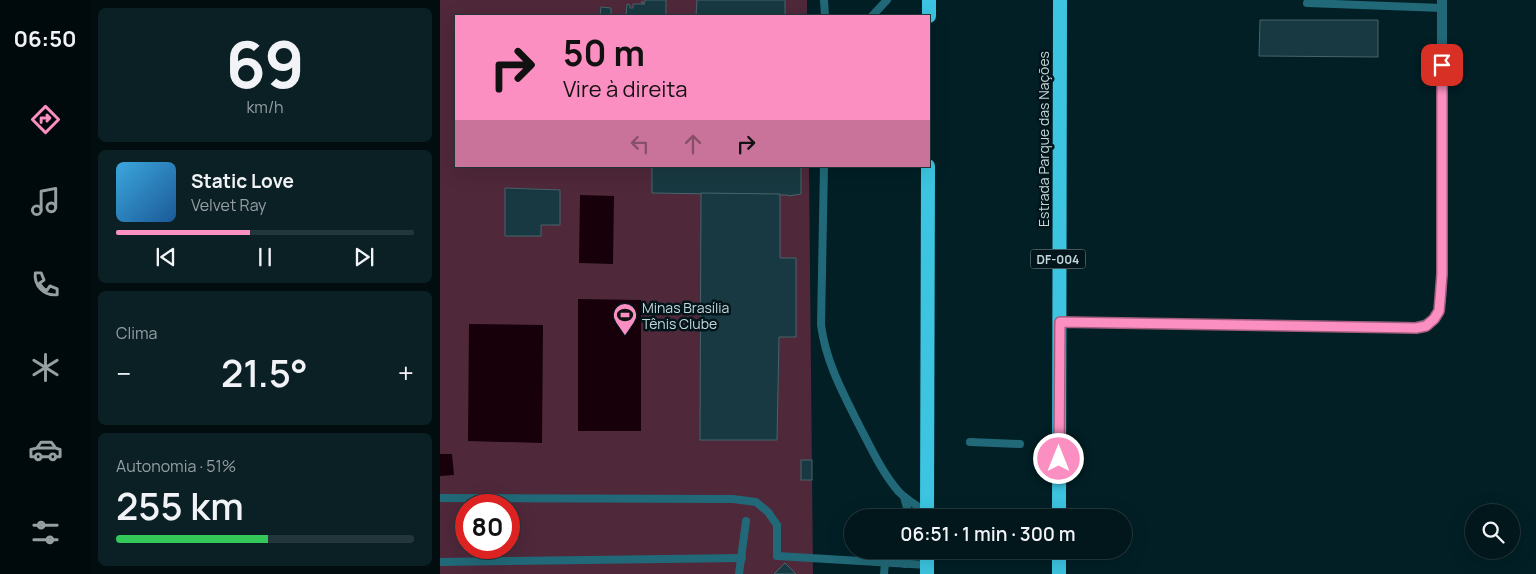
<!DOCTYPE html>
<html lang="pt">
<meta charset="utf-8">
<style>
:root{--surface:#01171c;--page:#0b2025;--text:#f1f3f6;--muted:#969fa3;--line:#23363b;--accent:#fc8fc1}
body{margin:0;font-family:Manrope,sans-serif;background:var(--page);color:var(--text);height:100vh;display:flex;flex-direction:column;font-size:19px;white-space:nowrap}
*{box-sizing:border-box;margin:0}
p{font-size:16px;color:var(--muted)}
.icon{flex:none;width:28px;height:28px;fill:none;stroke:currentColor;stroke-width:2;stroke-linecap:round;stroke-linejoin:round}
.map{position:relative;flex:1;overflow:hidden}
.side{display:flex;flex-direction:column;gap:8px;padding:8px;background:#010d0f;width:350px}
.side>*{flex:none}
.top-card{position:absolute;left:15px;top:15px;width:475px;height:152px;border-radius:0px;box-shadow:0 5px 20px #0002,0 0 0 1px var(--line);background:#fc8fc1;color:#111;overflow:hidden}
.tools{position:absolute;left:1025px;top:504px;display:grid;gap:10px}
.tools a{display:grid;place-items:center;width:55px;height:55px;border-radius:50%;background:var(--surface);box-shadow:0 5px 20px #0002,0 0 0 1px var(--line);font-size:25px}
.speed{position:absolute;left:15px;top:494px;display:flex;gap:10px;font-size:25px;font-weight:700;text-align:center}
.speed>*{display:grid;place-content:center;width:65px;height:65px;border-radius:50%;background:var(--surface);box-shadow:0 5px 20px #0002,0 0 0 1px var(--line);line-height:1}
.speed .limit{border:8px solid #d22;background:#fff;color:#111}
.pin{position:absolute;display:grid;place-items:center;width:42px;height:42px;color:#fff;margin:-21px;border-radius:10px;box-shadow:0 2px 8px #0006}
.me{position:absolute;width:55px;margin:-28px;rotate:0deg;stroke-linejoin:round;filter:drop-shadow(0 0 4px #0008)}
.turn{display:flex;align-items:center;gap:18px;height:105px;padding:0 25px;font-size:22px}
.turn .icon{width:65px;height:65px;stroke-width:2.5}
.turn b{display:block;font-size:35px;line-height:42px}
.lanes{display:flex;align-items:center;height:48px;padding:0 25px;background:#0003;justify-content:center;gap:25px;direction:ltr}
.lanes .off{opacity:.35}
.big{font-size:38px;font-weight:600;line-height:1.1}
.side .card{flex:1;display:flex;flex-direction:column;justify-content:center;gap:8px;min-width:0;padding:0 18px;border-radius:8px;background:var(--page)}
.side .dial{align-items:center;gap:0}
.dial b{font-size:65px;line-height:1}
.song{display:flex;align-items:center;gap:15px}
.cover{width:60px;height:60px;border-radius:8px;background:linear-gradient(135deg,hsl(200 70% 55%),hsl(210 70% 35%))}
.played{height:5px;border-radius:2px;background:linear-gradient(90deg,var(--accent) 45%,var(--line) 45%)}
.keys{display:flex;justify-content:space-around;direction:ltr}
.heat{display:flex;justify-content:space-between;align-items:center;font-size:28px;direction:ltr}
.charge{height:8px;border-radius:4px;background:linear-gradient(90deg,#34c759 51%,var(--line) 0)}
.trip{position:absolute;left:404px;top:509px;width:288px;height:50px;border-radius:25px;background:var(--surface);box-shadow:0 5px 20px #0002,0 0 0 1px var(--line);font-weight:600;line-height:50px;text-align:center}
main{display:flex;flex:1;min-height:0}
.tabs{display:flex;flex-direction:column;width:90px;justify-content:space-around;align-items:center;background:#00090b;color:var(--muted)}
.tabs .icon{width:35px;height:35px}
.tabs .current{color:var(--accent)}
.tabs b{font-size:22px;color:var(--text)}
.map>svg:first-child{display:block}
.green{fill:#4f283a;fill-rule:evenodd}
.water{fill:#18000a}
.building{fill:#183941;stroke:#46656c}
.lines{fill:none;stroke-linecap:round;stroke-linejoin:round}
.service{stroke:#216978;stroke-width:8}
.tertiary{stroke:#216978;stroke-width:10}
.trunk{stroke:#3cc4e0;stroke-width:14}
.route-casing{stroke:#a45d7d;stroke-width:12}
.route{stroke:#fc8fc1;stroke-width:9}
.labels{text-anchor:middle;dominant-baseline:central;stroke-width:5;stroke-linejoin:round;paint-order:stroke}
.shield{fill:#01151a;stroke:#8b9da1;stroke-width:1}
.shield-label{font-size:12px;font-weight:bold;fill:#c6d7db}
.street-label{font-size:14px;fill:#c6d7db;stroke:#01151a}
.poi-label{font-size:14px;fill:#c6d7db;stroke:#01151a;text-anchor:start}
</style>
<main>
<nav class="tabs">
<b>06:50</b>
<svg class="icon current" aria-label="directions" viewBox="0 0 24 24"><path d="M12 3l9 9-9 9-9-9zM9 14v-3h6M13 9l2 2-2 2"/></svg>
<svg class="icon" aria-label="music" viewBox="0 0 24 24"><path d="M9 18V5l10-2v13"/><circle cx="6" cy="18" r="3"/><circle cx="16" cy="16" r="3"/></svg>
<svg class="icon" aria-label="phone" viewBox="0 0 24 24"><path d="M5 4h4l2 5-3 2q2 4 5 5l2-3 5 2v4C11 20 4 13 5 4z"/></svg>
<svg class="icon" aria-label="climate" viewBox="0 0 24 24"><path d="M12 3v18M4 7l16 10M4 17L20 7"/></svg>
<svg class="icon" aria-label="car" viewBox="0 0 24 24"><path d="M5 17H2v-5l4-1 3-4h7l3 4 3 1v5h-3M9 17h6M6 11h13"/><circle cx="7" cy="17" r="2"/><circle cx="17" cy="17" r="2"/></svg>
<svg class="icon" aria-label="filters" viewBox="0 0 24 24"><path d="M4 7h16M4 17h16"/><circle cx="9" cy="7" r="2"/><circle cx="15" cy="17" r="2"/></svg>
</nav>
<section class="side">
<div class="card dial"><b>69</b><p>km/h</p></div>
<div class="card">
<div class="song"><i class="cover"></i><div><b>Static Love</b><p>Velvet Ray</p></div></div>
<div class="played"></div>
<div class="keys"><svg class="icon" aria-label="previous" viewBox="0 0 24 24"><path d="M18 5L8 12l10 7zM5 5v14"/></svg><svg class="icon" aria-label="pause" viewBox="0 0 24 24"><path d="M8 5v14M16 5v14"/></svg><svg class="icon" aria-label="next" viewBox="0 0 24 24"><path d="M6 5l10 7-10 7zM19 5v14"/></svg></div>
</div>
<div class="card"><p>Clima</p>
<div class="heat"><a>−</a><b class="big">21.5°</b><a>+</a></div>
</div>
<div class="card"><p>Autonomia · 51%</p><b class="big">255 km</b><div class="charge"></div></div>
</section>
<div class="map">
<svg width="1096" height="574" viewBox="0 0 1096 574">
<rect width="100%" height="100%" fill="#011f25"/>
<!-- green -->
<path class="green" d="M0,0H367V16H16V166H369L373,574H0ZM26,505H69V548H26Z"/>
<!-- water -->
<g class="water">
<polygon points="140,195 174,196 173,264 139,263"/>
<polygon points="138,299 201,300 201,431 138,431"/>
<polygon points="29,324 103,325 102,443 28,441"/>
<polygon points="0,454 12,454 14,475 0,476"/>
</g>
<!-- building -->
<g class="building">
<polygon points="205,0 226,0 226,16 186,16 187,4 190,5 190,8 193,8 193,4 205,4 201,2 205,2"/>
<polygon points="257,0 345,0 345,16 256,16"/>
<polygon points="161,7 171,8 171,16 160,16"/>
<polygon points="820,20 938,20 938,57 819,56"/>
<polygon points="212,166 361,166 361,194 348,196 348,195 212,193"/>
<polygon points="65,188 120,190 120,225 101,225 101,236 65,236"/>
<polygon points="261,193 340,194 340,258 356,258 356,337 339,337 337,440 260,440"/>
<rect x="361" y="460" width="11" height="20"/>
<polygon points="345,563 356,574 334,574"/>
</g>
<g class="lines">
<!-- service -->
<g class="service">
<polyline points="384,0 385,16"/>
<polyline points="867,3 1002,8"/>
<polyline points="432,16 447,0"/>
<path d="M384,166L381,325C386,363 404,395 421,429C432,450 443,474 459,492C467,500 477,506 487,512"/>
<polyline points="530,442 580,444"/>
<polyline points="464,497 470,518"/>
<polyline points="0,498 293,499 316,502 328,512 337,525 337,556 487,565"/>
<polyline points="0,562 302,558"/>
<polyline points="465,564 467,550"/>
<polyline points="299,574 306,521"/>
<polyline points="444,574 445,563"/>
</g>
<!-- tertiary -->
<path class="tertiary" d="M620,322L976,327C1005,322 1001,298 1002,275V0"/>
<!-- trunk -->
<g class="trunk">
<polyline points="489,16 489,0"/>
<polyline points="487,518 488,166"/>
<polyline points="619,518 620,0"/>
<polyline points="487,574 487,550"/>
<polyline points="619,574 619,550"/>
</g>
</g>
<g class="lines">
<!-- route casing -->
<g class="route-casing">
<polyline id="route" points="619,459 620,322 976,328 986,326 994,319 999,311 1000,300 1002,274 1002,65"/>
</g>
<!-- route -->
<use href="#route" class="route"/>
</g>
<!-- icons -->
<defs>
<g id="stadium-pin" transform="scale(1.25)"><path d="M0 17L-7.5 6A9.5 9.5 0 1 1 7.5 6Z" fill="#fc8fc1" stroke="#01151a"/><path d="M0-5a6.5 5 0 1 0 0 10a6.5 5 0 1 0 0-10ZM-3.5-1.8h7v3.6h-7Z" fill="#111"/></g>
</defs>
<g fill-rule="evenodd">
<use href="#stadium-pin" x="185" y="315"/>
</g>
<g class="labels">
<!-- shield labels -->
<rect class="shield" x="590.5" y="249.5" width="55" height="19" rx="4"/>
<g class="shield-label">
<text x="618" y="259">DF-004</text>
</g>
<!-- street labels -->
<g class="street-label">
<text transform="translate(603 139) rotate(-90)">Estrada Parque das Nações</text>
</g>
<!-- poi labels -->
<g class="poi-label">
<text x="202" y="307">Minas Brasília<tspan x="202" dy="16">Tênis Clube</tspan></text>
</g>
</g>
</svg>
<div class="tools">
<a><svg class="icon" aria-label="search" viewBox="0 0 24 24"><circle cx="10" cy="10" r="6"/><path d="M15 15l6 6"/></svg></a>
</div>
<div class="speed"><div class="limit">80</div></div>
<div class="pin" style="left:1002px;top:65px;background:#d93025"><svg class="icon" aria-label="arrive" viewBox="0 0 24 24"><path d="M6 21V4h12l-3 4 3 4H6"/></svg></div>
<svg class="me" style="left:619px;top:459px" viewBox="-20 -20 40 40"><circle r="17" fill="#fc8fc1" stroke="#fff" stroke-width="3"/><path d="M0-11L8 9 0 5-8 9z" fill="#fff"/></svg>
<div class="trip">06:51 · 1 min · 300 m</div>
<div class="top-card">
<div class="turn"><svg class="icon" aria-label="right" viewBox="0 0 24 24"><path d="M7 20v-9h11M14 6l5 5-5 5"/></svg><div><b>50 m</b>Vire à direita</div></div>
<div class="lanes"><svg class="icon off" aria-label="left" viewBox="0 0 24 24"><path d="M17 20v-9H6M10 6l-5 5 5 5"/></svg><svg class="icon off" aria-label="ahead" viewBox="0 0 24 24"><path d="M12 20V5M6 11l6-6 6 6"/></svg><svg class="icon" aria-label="right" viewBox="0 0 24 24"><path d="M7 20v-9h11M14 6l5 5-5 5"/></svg></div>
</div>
</div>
</main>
